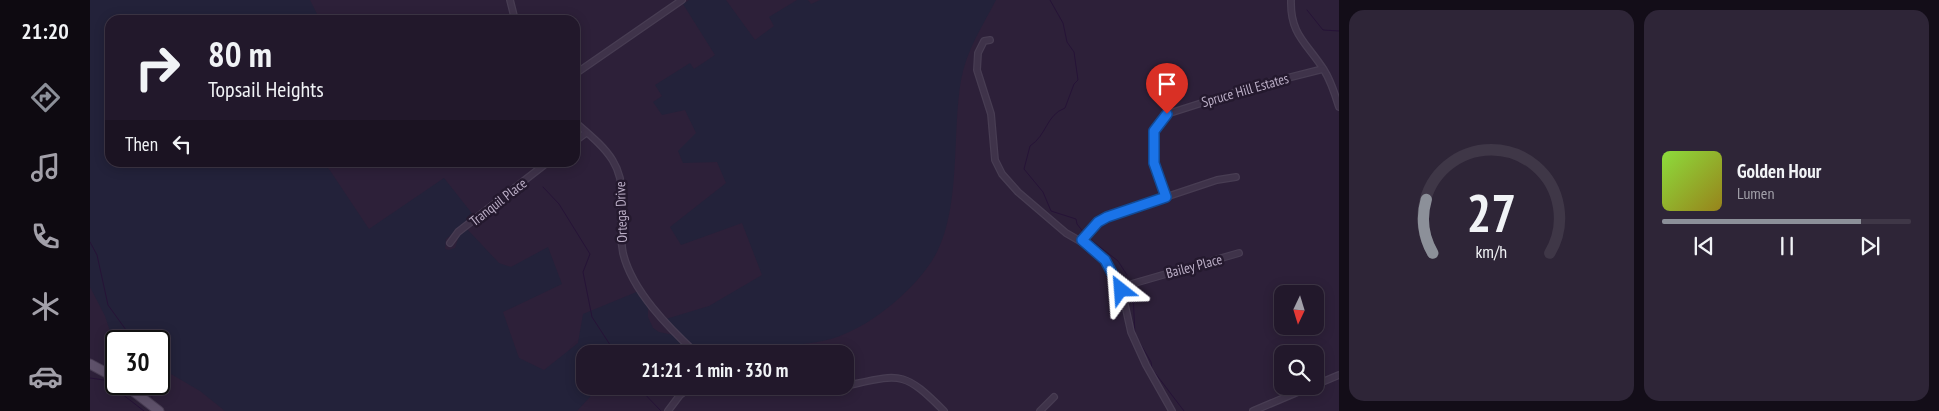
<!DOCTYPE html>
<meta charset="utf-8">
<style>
:root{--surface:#22182b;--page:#2e2537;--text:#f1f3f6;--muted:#a2a0a9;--line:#3f3747;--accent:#8c9099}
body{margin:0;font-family:"PT Sans Narrow",sans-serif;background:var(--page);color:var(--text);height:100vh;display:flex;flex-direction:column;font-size:19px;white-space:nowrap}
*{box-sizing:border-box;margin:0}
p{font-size:16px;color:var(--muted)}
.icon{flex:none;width:28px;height:28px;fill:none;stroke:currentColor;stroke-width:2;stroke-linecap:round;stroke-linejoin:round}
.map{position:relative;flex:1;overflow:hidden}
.details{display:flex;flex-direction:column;gap:10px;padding:10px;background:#130d18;width:600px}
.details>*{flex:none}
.hud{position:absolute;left:15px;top:15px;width:475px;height:152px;border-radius:15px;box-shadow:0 2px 12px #0003,0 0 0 1px var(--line);background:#22182b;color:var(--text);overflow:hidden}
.needle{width:32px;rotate:184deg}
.fabs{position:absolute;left:1184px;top:285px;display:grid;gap:10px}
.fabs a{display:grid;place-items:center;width:50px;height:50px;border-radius:10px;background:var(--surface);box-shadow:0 2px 12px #0003,0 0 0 1px var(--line);font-size:25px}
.speed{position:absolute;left:15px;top:330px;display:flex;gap:10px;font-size:25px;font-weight:700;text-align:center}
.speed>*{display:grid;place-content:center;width:65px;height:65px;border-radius:50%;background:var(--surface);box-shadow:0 2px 12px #0003,0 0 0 1px var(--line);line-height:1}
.speed .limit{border:2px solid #111;border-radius:8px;background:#fff;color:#111}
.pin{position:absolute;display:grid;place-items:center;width:42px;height:42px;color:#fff;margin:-51px -21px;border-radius:50% 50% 50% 0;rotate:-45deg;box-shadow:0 0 5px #0007}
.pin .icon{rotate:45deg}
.me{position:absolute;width:55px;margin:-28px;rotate:332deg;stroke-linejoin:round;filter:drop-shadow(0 0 4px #0008)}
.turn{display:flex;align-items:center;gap:18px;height:105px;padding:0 20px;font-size:22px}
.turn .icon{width:65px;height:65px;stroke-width:2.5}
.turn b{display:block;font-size:35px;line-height:42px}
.then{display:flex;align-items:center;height:48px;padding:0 20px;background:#0003;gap:10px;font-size:19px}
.details .widget{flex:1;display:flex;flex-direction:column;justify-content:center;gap:8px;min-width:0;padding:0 18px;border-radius:15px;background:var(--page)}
.details .dial{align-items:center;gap:0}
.dial svg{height:130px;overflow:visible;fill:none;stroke:var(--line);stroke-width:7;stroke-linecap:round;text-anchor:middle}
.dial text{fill:var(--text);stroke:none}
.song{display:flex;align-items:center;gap:15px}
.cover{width:60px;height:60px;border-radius:8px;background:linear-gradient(135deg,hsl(90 70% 55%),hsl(50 70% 35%))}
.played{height:5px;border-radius:2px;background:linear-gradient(90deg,var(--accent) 80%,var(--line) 80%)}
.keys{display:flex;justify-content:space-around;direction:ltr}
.details .tiles{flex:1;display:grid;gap:10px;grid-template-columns:repeat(2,1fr)}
.trip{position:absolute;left:486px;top:345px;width:278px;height:50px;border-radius:15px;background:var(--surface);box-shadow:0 2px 12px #0003,0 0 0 1px var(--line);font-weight:600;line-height:50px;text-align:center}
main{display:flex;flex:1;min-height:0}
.dock{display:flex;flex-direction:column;width:90px;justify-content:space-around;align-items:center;background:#0e0a11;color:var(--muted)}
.dock .icon{width:35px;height:35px}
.dock .current{color:var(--accent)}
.dock b{font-size:22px;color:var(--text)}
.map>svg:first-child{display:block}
.green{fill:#23223a}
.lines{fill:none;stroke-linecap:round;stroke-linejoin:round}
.stream{stroke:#261337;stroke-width:1}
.minor-casing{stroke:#483d53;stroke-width:8}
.primary-casing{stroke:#483d53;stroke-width:11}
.minor{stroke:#3f334a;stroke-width:5.5}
.primary{stroke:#5e516a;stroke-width:9}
.route-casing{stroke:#114b97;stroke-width:12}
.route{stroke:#1a73e8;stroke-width:9}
.labels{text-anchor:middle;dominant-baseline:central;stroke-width:5;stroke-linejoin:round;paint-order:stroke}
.street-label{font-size:14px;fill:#bbaec6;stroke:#24192e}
</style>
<main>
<nav class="dock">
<b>21:20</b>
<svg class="icon current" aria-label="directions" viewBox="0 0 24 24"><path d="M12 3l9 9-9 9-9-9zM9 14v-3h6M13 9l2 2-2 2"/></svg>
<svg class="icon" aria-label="music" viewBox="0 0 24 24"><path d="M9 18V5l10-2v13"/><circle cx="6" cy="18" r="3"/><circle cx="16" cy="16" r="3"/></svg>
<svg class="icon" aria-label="phone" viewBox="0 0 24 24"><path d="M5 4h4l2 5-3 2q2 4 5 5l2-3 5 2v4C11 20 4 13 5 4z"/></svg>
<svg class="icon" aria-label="climate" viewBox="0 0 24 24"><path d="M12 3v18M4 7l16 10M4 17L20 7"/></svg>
<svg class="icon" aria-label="car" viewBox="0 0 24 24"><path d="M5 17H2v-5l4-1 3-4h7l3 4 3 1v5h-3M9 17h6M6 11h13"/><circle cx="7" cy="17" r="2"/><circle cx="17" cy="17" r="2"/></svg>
</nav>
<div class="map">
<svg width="1249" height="411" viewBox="0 0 1249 411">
<rect width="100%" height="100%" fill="#2d2039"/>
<!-- green -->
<g class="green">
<polygon points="0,0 220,0 230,20 20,20 20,162 231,163 239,169 279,229 354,178 384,216 356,239 355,249 359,250 365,248 369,236 377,229 409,263 421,267 458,247 472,284 413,312 429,358 454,370 488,343 493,314 549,291 558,305 558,317 563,328 569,332 583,335 595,346 562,354 495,354 495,386 510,386 487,411 135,411 110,391 69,367 69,341 26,341 26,345 24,343 15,316 0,287"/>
<path d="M599,0H636L665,40L684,26L679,17L707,0H718L721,4L730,0H906C893,25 876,51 871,80C862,132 871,204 847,252C837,271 822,287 806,301C787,317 765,332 741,339C695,351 648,342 601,345L576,319L619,306L672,275L652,223L591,245L580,227L636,183L627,162L593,163L588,151L606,133L595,110L572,115L563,102L572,96L565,85L600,63L604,69L625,55L593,4Z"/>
</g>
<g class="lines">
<!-- stream -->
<g class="stream">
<path d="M960,0L973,23L977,42L984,52L988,80L984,84L975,108C956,115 957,135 940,146L934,169L953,192L961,211L986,219L987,224L994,233"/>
<polyline points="1217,10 1233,30 1249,31"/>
<polyline points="453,187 469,204 500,254 493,272 502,317 526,354"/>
<polyline points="1001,240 1028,261 1037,275"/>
<polyline points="0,242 7,255 18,305 44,341"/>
<polyline points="1043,293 1045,335"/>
<polyline points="1047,338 1061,362 1062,369 1094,411"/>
<polyline points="0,378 14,380 54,411"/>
<polyline points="58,384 62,397"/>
<polyline points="547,386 571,411"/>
</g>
<!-- minor casing -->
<g class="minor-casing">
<g id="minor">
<polyline points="420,0 425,20"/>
<path d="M1201,0C1200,35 1217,43 1234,70C1241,81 1245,94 1249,107"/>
<polyline points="900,40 894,41 888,53 887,70 901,114 905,160 912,174 928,192 976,233 1002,248 1017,264 1031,287 1041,332 1056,365 1082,411"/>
<polyline points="485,74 592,0"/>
<path d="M485,122C516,149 535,163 532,207C531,223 530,238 533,253C542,291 579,328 607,354"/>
<polyline points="485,141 496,133"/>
<polyline points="246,163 246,162"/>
<polyline points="1076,197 1064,163 1064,131 1077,114 1162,87 1233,69"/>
<polyline points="992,240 1008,222 1019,216 1127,180 1146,177"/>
<polyline points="360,243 368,232 458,162"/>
<polyline points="1031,287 1149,253"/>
<polyline points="1225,385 1249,375"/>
<polyline points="677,386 721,392 753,386"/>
<path d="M755,386C811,374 813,370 854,411"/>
<polyline points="578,411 590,395 602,386"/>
<polyline points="950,411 964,397"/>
<polyline points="1163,411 1222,386"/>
</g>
</g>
<!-- primary casing -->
<g class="primary-casing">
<g id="primary">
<polyline points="0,364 26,378"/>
<polyline points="34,384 69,411"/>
</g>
</g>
<!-- minor -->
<use href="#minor" class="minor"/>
<!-- primary -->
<use href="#primary" class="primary"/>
</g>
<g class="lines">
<!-- route casing -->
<g class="route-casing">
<polyline id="route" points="1031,290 1015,260 992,240 1008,222 1017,217 1076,197 1064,163 1064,131 1077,114"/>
</g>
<!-- route -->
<use href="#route" class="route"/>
</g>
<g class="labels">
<!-- street labels -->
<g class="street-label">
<text transform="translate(1155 90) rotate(-16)">Spruce Hill Estates</text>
<text transform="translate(408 202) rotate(-38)">Tranquil Place</text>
<text transform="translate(531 212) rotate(-92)">Ortega Drive</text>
<text transform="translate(1104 266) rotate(-15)">Bailey Place</text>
</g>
</g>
</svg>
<div class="fabs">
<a><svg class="needle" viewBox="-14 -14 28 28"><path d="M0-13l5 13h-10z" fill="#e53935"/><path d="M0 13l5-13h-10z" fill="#a2a0a9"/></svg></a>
<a><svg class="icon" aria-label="search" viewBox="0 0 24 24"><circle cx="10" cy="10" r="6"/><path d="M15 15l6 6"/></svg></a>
</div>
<div class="speed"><div class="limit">30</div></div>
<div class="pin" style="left:1077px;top:114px;background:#d93025"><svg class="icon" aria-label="arrive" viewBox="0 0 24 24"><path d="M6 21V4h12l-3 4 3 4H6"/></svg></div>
<svg class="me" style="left:1031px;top:290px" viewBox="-20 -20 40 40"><path d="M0-17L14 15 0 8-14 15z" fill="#1a73e8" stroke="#fff" stroke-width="4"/></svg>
<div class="trip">21:21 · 1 min · 330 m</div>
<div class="hud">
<div class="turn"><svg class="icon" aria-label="right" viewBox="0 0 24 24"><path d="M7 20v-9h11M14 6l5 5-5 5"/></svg><div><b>80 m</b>Topsail Heights</div></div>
<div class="then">Then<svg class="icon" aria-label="left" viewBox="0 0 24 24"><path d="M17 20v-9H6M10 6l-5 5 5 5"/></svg></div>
</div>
</div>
<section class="details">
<div class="tiles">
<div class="widget dial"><svg viewBox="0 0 100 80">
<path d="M14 69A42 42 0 1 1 86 69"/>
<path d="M14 69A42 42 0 0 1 10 36" stroke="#8c9099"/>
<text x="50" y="56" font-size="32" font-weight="700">27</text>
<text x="50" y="72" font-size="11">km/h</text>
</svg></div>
<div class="widget">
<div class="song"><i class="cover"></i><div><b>Golden Hour</b><p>Lumen</p></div></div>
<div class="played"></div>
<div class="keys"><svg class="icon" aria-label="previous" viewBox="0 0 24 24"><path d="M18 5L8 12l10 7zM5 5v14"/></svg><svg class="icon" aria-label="pause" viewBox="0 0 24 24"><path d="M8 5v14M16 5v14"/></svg><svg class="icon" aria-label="next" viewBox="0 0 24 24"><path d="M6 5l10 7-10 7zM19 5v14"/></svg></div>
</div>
</div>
</section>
</main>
